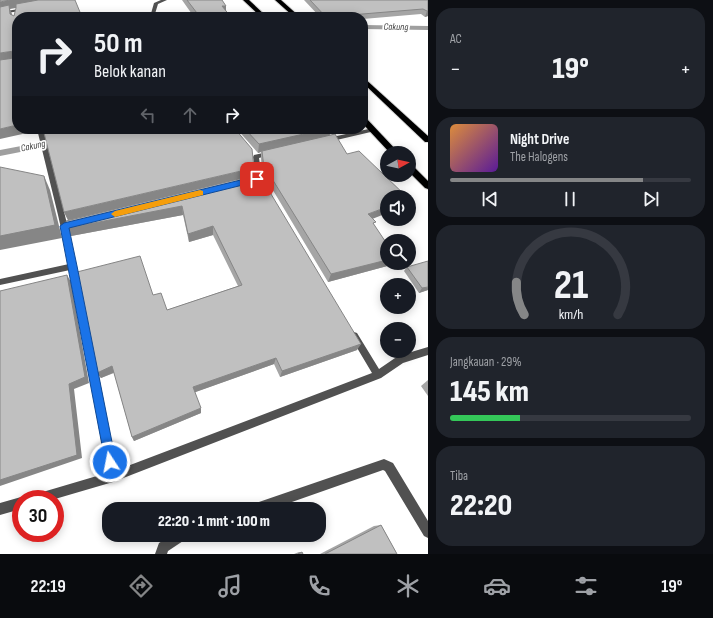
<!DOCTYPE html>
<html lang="id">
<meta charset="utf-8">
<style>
:root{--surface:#171b24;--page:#20242c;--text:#f1f3f6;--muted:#9ea1a6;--line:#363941;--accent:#858687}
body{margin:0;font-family:"Sofia Sans Condensed",sans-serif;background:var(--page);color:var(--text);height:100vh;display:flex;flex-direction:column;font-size:15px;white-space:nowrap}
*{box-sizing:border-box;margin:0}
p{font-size:13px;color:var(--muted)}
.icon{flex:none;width:22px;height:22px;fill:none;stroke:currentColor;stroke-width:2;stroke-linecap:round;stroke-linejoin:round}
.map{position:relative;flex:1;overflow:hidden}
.details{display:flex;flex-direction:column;gap:8px;padding:8px;background:#0d0f14;width:285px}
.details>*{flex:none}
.guide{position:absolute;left:12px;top:12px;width:356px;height:122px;border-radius:16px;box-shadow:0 2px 10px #0003;background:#171b24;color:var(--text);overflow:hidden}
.needle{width:26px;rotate:82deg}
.controls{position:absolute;left:380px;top:146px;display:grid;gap:8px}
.controls a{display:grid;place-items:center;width:36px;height:36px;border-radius:50%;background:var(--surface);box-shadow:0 2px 10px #0003;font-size:20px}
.speed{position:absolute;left:12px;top:490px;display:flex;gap:8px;font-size:20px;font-weight:700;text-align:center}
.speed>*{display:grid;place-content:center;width:52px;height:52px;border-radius:50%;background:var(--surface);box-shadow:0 2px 10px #0003;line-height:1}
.speed .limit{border:6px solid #d22;background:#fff;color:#111}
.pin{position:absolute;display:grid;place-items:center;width:34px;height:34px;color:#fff;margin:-17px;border-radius:8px;box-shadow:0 2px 6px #0006}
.me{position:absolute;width:44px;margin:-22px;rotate:349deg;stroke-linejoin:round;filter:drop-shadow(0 0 3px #0008)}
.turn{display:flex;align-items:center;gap:14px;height:84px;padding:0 16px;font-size:18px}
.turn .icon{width:52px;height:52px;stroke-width:2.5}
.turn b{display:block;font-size:28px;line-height:34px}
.lanes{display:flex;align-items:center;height:38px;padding:0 16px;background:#0003;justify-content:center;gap:20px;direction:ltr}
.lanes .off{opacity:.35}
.big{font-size:30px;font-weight:800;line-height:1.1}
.details .tile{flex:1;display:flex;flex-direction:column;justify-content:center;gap:6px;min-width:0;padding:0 14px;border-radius:16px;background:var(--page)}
.details .dial{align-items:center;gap:0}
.dial svg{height:104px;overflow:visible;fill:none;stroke:var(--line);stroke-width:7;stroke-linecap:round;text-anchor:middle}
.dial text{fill:var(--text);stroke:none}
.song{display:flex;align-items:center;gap:12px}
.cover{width:48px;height:48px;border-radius:6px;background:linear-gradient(135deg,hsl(30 70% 55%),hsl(270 70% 35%))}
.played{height:4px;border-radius:2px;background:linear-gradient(90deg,var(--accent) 80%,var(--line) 80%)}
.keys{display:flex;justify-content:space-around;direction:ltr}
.heat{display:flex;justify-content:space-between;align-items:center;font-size:22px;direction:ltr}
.charge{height:6px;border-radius:3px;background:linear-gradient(90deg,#34c759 29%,var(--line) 0)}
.trip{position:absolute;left:102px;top:502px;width:224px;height:40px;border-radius:16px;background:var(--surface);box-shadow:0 2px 10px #0003;font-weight:800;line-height:40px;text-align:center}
.tab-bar{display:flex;height:64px;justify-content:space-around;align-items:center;background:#090b0e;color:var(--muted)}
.tab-bar .icon{width:28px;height:28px}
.tab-bar .on{color:var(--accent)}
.tab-bar b{font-size:18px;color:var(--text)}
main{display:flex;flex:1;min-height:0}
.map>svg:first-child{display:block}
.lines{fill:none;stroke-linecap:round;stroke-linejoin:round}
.stream{fill:#9f9f9f;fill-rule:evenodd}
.primary-casing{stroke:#dbdbdb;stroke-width:2}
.service{fill:#515151;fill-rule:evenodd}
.minor{fill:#515151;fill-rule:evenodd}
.primary{fill:#000;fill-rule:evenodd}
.wall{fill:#a5a5a5}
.shaded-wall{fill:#868686}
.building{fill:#c0c0c0;stroke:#868686}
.route{fill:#1a73e8;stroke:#114b97}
.slow{fill:#f59e0b}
.labels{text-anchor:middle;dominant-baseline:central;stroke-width:3.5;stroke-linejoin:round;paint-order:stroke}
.far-water-label{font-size:10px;font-style:italic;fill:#404040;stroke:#fff}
</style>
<main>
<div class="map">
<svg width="428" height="554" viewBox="0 0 428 554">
<rect width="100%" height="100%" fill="#fff"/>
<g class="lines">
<!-- stream -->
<g class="stream">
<polygon points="363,25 428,26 428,30 363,29"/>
<polygon points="53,140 56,141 56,145 0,156 0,150"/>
</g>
<!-- primary casing -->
<g class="primary-casing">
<g id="primary">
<polygon points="243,0 249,0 267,17 261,17"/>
<polygon points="275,0 281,0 300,17 294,17"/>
<polygon points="363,77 428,136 428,142 425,142 363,83"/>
<polygon points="363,118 366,118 399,153 390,153 363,124"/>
<polygon points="409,164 412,165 428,181 428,189 425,188 409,172"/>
</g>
</g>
<!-- service -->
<polygon class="service" points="161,0 167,0 158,4 154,17 150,17 154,3"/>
<!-- minor -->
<g class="minor">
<polygon points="25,8 27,8 27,10 0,14 0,12"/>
<polygon points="373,128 376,130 375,131 328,142 325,140 328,138"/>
<path d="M37,129H43C74,241 95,356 117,470L372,373L350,336L351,333L354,332L357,333L379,369L398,356L428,347V355L403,363L381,378L113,482L55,499H31L32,495L36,494L107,473L70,270L0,285V279L69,264L58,215Z"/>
<polygon points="272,151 275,153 274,154 259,158 262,179 261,181 257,181 253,157 254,155"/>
<polygon points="384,459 393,463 428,521 428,538 424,536 385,471 383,470 272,509 250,509 252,505 256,503"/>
<polygon points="21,497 25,499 21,499 21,509 0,515 0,503"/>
<polygon points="172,535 188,535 186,539 168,551 167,554 155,554 159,543"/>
</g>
<!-- primary -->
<use href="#primary" class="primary"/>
</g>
<!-- wall -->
<g class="wall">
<polygon points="182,0 222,0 226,11 231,17 194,17"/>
<polygon points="304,0 428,0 428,16 425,17 421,14 363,19 363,17 320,17"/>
<polygon points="237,129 331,129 330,135 373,219 374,225 391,265 328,282 265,177 263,176 261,159 261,152 258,153"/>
<polygon points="254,175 357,350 280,377 274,364 195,392 201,413 134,441 132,437 114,373 101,378 97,373 153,295 167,310 238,286 213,235 189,242 183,215 71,236 68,228 68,220 64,212"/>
<polygon points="407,267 428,290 419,293 404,271"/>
<polygon points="428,380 428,396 421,386"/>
<polygon points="381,525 397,554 320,554 374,526"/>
<polygon points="299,552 302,552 303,554 294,554"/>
</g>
<!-- shaded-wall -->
<g class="shaded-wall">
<polygon points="10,0 64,0 10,9 12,14 14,22 10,14 0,10 0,2"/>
<polygon points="222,6 226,6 226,14"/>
<polygon points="427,11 428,11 428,16 425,17"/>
<polygon points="14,51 17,57 0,62 0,53"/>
<polygon points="17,125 17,129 36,129 36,131 0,139 0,129"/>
<polygon points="326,129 331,129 329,137 262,151 261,152 258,153 259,144"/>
<polygon points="254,168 253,177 68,220 64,212"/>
<polygon points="44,176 50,190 62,238 0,250 0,236"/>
<polygon points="182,206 183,215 71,236 68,228"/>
<polygon points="387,207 387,213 365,222 368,214"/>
<polygon points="213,226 213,235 189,242 188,234"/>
<polygon points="387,260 387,263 392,263 391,265 328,282 331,274"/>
<polygon points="67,275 71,282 89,383 74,389 82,458 0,486 0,480 69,384"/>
<polygon points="428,287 428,290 419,293 422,288"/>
<polygon points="361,344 357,350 280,377 282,371"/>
<polygon points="276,358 274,364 193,393 193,387"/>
<polygon points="112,366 115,372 101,378 97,373"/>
<polygon points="201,408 201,413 134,441 132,437"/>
</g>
<!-- building -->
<g class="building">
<polygon points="0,0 10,0 0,2"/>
<polygon points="38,0 75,0 82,17 17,17 17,125 0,129 0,60 14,58 14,51 0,53 0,7 9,5 10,14 14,16 16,8 16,4"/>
<polygon points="187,0 222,0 226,6 222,6 231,17 200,17"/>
<polygon points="310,0 428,0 428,11 427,11 423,9 326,17"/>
<polygon points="43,129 235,129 252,149 254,168 64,212"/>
<polygon points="245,129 326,129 259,144"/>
<polygon points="335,134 347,154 359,151 407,197 387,197 387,207 368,214 376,222 373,223 387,244 387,260 331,274 266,169 264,168 262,151"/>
<polygon points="0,167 44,176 55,225 0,236"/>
<polygon points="259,174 361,344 282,371 276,358 193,387 201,408 132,437 112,366 97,373 77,272 140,256 153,295 161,293 167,310 242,285 213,226 188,234 182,206 68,228 66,221"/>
<polygon points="428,261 428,287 422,288 407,267"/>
<polygon points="67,275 85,377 69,384 77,455 0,480 0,291"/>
<polygon points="381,525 397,554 325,554"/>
<polygon points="302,552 303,554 298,554"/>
</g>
<!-- route -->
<polygon class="route" points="257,176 259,177 259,181 69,228 77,266 116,462 114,466 110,467 106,466 60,226 64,223"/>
<!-- slow -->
<polygon class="slow" points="200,190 203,191 203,195 115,217 111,214 115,211"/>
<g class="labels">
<!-- far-water labels -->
<g class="far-water-label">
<text transform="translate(396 27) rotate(1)">Cakung</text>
<text transform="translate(33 146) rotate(-12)">Cakung</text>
</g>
</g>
</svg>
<div class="controls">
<a><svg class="needle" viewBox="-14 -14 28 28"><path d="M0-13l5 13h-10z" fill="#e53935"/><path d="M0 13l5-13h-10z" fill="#9ea1a6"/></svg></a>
<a><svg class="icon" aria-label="sound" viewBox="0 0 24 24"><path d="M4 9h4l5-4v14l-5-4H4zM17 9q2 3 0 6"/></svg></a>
<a><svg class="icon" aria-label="search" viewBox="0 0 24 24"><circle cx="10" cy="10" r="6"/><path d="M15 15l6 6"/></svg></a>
<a>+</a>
<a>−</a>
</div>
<div class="speed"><div class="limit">30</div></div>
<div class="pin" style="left:257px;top:179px;background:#d93025"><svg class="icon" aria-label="arrive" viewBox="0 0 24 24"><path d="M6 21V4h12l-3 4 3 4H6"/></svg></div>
<svg class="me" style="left:110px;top:462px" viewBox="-20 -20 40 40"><circle r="17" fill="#1a73e8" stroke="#fff" stroke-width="3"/><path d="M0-11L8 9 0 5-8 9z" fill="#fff"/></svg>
<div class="trip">22:20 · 1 mnt · 100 m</div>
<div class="guide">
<div class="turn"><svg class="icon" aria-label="right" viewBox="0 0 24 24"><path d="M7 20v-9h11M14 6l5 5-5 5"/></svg><div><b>50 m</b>Belok kanan</div></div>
<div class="lanes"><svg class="icon off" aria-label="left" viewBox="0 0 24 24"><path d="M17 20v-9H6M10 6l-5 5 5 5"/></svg><svg class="icon off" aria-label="ahead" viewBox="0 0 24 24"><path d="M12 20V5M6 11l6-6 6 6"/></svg><svg class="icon" aria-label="right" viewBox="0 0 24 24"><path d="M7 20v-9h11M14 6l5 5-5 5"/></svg></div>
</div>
</div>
<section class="details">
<div class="tile"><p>AC</p>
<div class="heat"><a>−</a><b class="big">19°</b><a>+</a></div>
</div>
<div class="tile">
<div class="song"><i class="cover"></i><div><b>Night Drive</b><p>The Halogens</p></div></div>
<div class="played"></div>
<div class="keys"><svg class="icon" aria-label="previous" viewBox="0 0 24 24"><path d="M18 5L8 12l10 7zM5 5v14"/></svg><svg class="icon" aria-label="pause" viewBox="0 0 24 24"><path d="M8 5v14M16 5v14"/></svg><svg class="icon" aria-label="next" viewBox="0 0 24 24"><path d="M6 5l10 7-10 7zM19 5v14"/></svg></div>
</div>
<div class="tile dial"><svg viewBox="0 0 100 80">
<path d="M14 69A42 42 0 1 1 86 69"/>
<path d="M14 69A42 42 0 0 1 8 44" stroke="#858687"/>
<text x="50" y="56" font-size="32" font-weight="700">21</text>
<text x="50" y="72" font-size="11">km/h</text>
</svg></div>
<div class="tile"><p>Jangkauan · 29%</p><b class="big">145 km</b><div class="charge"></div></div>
<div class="tile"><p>Tiba</p><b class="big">22:20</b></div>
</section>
</main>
<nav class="tab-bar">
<b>22:19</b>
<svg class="icon on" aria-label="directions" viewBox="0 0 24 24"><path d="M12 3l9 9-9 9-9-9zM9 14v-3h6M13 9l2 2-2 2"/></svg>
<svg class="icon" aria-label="music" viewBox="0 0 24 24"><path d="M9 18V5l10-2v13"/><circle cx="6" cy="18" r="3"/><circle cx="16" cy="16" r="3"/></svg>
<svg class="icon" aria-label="phone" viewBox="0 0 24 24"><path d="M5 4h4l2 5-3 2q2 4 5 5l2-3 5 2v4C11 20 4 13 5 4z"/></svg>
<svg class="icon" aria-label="climate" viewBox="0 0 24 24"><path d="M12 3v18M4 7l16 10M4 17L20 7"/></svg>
<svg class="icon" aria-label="car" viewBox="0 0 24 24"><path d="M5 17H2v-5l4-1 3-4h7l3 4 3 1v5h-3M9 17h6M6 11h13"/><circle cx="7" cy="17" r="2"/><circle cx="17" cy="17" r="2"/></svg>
<svg class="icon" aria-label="filters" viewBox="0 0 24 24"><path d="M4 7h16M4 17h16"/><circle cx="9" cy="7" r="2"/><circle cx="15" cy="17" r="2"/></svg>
<b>19°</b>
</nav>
